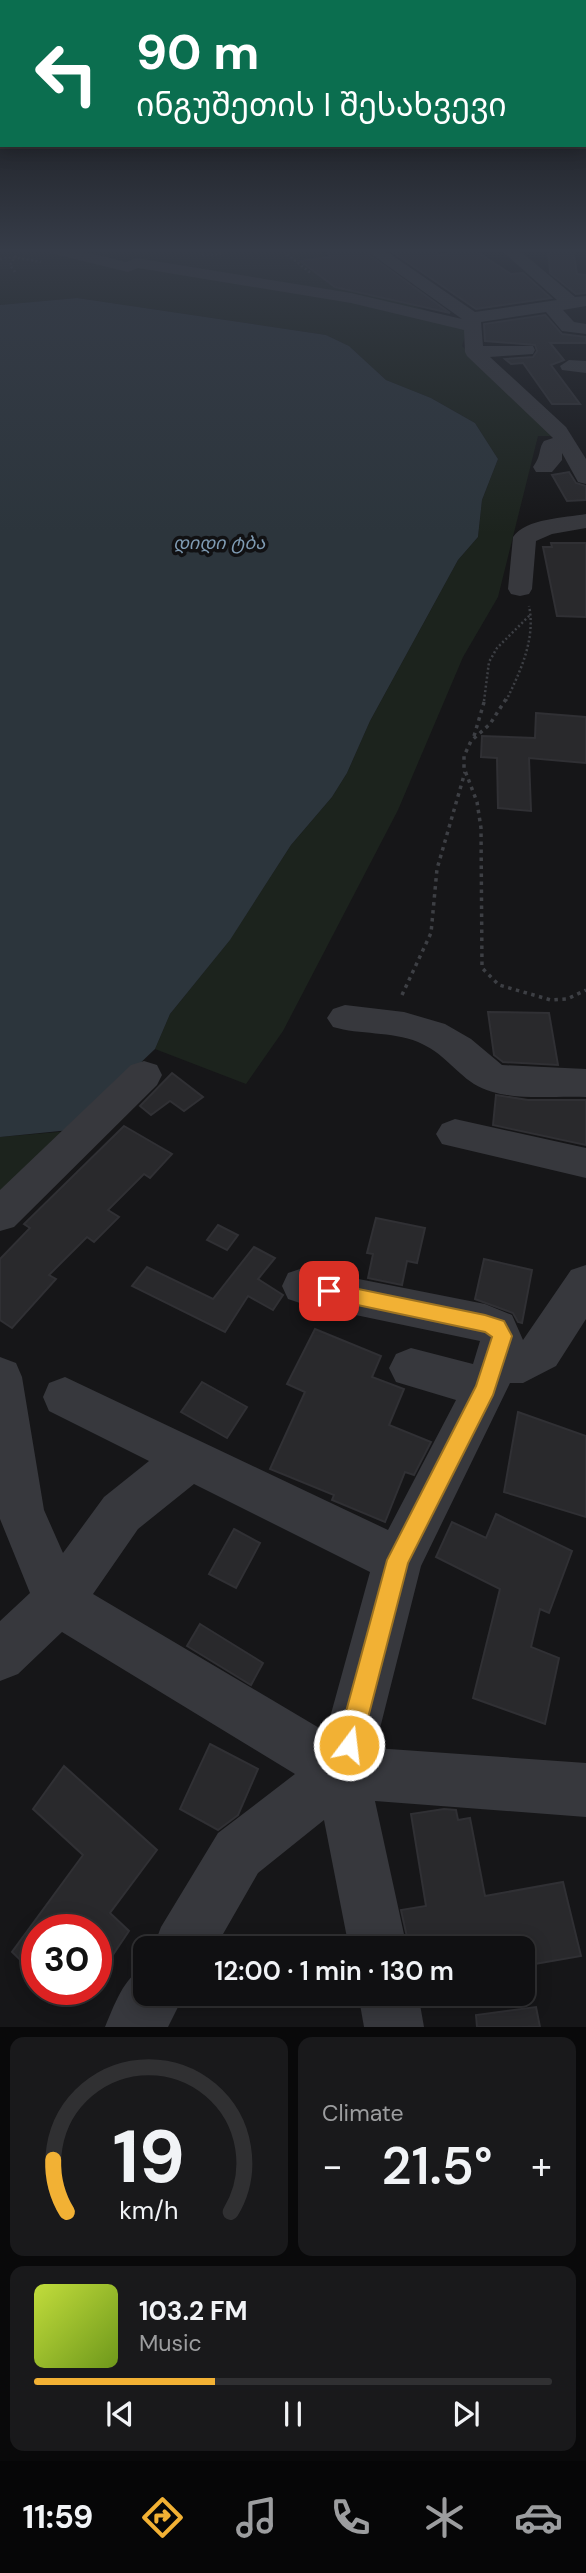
<!DOCTYPE html>
<meta charset="utf-8">
<style>
:root{--surface:#101012;--page:#19191b;--text:#f1f3f6;--muted:#9c9d9f;--line:#303032;--accent:#f2b134}
body{margin:0;font-family:"DM Sans","Noto Sans Georgian",sans-serif;background:var(--page);color:var(--text);height:100vh;display:flex;flex-direction:column;font-size:26px;white-space:nowrap}
*{box-sizing:border-box;margin:0}
p{font-size:23px;color:var(--muted)}
.icon{flex:none;width:38px;height:38px;fill:none;stroke:currentColor;stroke-width:2;stroke-linecap:round;stroke-linejoin:round}
.map{position:relative;height:2027px;overflow:hidden}
.panel{display:flex;flex-direction:column;gap:10px;padding:10px;background:#09090a;flex:1}
.panel>*{flex:none}
.guide{position:absolute;left:0px;top:0px;width:586px;height:147px;box-shadow:0 4px 18px #0003,0 0 0 2px var(--line);background:#0b6e4f;color:#fff;overflow:hidden}
.speed{position:absolute;left:21px;top:1914px;display:flex;gap:14px;font-size:35px;font-weight:700;text-align:center}
.speed>*{display:grid;place-content:center;width:91px;height:91px;border-radius:50%;background:var(--surface);box-shadow:0 4px 18px #0003,0 0 0 2px var(--line);line-height:1}
.speed .limit{border:10px solid #d22;background:#fff;color:#111}
.pin{position:absolute;display:grid;place-items:center;width:60px;height:60px;color:#fff;margin:-30px;border-radius:14px;box-shadow:0 4px 10px #0006}
.me{position:absolute;width:77px;margin:-38px;rotate:15deg;stroke-linejoin:round;filter:drop-shadow(0 0 5px #0008)}
.turn{display:flex;align-items:center;gap:24px;height:147px;padding:0 21px;font-size:32px}
.turn .icon{width:91px;height:91px;stroke-width:2.5}
.turn b{display:block;font-size:49px;line-height:60px}
.big{font-size:52px;font-weight:600;line-height:1.1}
.panel .tile{flex:1;display:flex;flex-direction:column;justify-content:center;gap:10px;min-width:0;padding:0 24px;border-radius:14px;background:var(--page)}
.panel .dial{align-items:center;gap:0}
.dial svg{height:182px;overflow:visible;fill:none;stroke:var(--line);stroke-width:7;stroke-linecap:round;text-anchor:middle}
.dial text{fill:var(--text);stroke:none}
.song{display:flex;align-items:center;gap:21px}
.cover{width:84px;height:84px;border-radius:10px;background:linear-gradient(135deg,hsl(70 70% 55%),hsl(80 70% 35%))}
.played{height:7px;border-radius:4px;background:linear-gradient(90deg,var(--accent) 35%,var(--line) 35%)}
.keys{display:flex;justify-content:space-around;direction:ltr}
.heat{display:flex;justify-content:space-between;align-items:center;font-size:38px;direction:ltr}
.panel .tiles{flex:1;display:grid;gap:10px;grid-template-columns:1fr 1fr}
.tile:last-child{grid-column:span 2}
.trip{position:absolute;left:133px;top:1936px;width:402px;height:70px;border-radius:14px;background:var(--surface);box-shadow:0 4px 18px #0003,0 0 0 2px var(--line);font-weight:600;line-height:70px;text-align:center}
.tabs{display:flex;height:112px;justify-content:space-around;align-items:center;background:#060607;color:var(--muted)}
.tabs .icon{width:49px;height:49px}
.tabs .current{color:var(--accent)}
.tabs b{font-size:32px;color:var(--text)}
.map>svg:first-child{display:block}
.green{fill:#1c231d}
.water{fill:#2c353c}
.building{fill:#29292c;stroke:#303034;stroke-width:2}
.lines{fill:none;stroke-linecap:round;stroke-linejoin:round}
.path-far1{stroke:#3d3f44;stroke-width:2.5;stroke-dasharray:2 2.5;stroke-linecap:butt}
.path{stroke:#3d3f44;stroke-width:3.5;stroke-dasharray:3.5 4.5;stroke-linecap:butt}
.minor{fill:#37383d;fill-rule:evenodd}
.route{fill:#f2b134;stroke:#9d7322;stroke-width:2}
.labels{text-anchor:middle;dominant-baseline:central;stroke-width:7;stroke-linejoin:round;paint-order:stroke}
.far-water-label{font-size:18px;font-style:italic;fill:#7f9bb3;stroke:#111113}
</style>
<div class="map">
<svg width="586" height="2027" viewBox="0 0 586 2027">
<rect width="100%" height="100%" fill="#161618"/>
<!-- green -->
<g class="green">
<polygon points="0,249 324,249 324,257 392,297 468,327 462,346 556,436 538,436 498,597 463,657 398,810 283,1031 246,1084 155,1049 170,1014 229,941 291,845 332,797 347,773 370,721 458,560 478,537 482,500 498,459 475,423 431,398 386,380 349,346 326,335 77,298 0,305"/>
<polygon points="70,1131 0,1201 0,1137"/>
</g>
<!-- water -->
<polygon class="water" points="77,298 326,335 349,346 386,380 431,398 475,423 498,459 482,500 478,537 458,560 370,721 347,773 332,797 291,845 230,940 170,1014 155,1049 70,1130 0,1137 0,305"/>
<!-- building -->
<g class="building">
<polygon points="326,249 361,249 450,313 335,287 300,261 330,257"/>
<polygon points="388,249 430,249 439,255 474,250 511,274 523,273 551,298 476,309"/>
<polygon points="548,249 573,249 577,274 586,275 586,293 576,294 550,273"/>
<polygon points="545,315 562,334 586,337 586,343 550,343 564,360 551,365 580,404 552,404 523,363 511,364 505,359 533,357 537,351 535,345 485,341 484,324"/>
<polygon points="569,472 576,483 586,486 586,500 567,501 552,475"/>
<polygon points="551,543 586,543 586,617 557,616 543,547 552,547"/>
<polygon points="536,713 586,717 586,763 529,758 531,811 498,808 497,758 481,757 482,736 535,738"/>
<polygon points="488,1012 549,1013 558,1065 503,1062 494,1055"/>
<polygon points="172,1073 203,1097 184,1111 170,1101 151,1115 140,1106"/>
<polygon points="496,1095 528,1100 586,1100 586,1145 493,1125"/>
<polygon points="124,1126 172,1154 150,1178 144,1174 108,1210 119,1217 94,1242 87,1237 49,1275 56,1279 12,1328 0,1320 0,1259 30,1228 24,1224"/>
<polygon points="376,1218 425,1228 417,1263 407,1261 402,1285 368,1278 373,1254 367,1253"/>
<polygon points="218,1225 238,1235 227,1250 207,1240"/>
<polygon points="254,1247 275,1258 258,1279 283,1295 273,1310 248,1296 225,1332 132,1286 147,1267 213,1299"/>
<polygon points="484,1259 532,1270 522,1323 518,1322 513,1313 475,1299"/>
<polygon points="315,1329 381,1356 372,1377 404,1389 389,1425 431,1442 414,1475 405,1472 385,1522 332,1500 334,1495 270,1469 305,1392 287,1384"/>
<polygon points="202,1382 247,1407 227,1438 181,1412"/>
<polygon points="518,1412 586,1436 586,1517 504,1492"/>
<polygon points="496,1514 572,1551 549,1613 540,1609 531,1647 559,1658 545,1724 473,1698 500,1589 436,1557 452,1522 486,1538"/>
<polygon points="234,1529 260,1543 236,1588 209,1574"/>
<polygon points="200,1624 263,1663 251,1685 187,1646"/>
<polygon points="210,1744 258,1769 238,1815 218,1830 180,1809"/>
<polygon points="64,1766 157,1850 110,1913 129,1931 96,1980 96,1930 37,1930 37,1976 12,1952 83,1855 33,1809"/>
<polygon points="444,1809 456,1810 458,1820 470,1818 485,1896 563,1882 581,1956 523,1966 523,1948 454,1948 452,1938 409,1946 401,1910 426,1906 411,1814"/>
<polygon points="536,2007 540,2027 477,2027 476,2015"/>
</g>
<g class="lines">
<!-- path-far1 -->
<g class="path-far1">
<polyline points="280,249 312,274"/>
<polyline points="202,255 220,254 220,249"/>
<polyline points="0,259 13,257 41,262"/>
<polyline points="15,272 10,265 20,249"/>
<polyline points="484,701 489,662 497,648 531,614"/>
<path d="M506,701C520,672 536,639 529,606"/>
</g>
<!-- path -->
<g class="path">
<polyline points="506,699 490,724 471,741 464,756 464,768 477,802 481,828 482,968 499,985 551,1000 567,999 586,990"/>
<polyline points="474,736 485,699"/>
<polyline points="402,995 431,933 437,869 465,772"/>
</g>
<!-- minor -->
<g class="minor">
<path d="M44,249H74L126,262L136,258L351,293L462,319L364,249H383L475,312L557,300L500,249H518L575,297L586,296V306L563,310L574,322L586,324V334L562,331L546,312L481,322L483,346H533L535,350L533,354L490,357L566,427L586,459V484L578,482L562,453V460L552,472H536L533,467C542,455 538,449 544,441L553,438L467,356L465,352L464,330L351,303L138,268L128,272L46,252Z"/>
<polygon points="569,360 586,361 586,373 562,370 560,366"/>
<path d="M586,514V528L552,534L536,541L532,589L529,594L520,596L511,594L508,589L513,537C526,518 565,518 586,514Z"/>
<path d="M345,1005L404,1012L445,1024L471,1039L502,1065L586,1069V1097C551,1095 505,1103 474,1084C453,1070 444,1053 418,1042C391,1031 360,1035 333,1027L327,1018L333,1009Z"/>
<polygon points="144,1061 157,1065 162,1075 157,1085 14,1227 0,1231 0,1190 131,1065"/>
<polygon points="455,1119 586,1148 586,1178 442,1144 436,1134 442,1124"/>
<path d="M586,1265V1319L556,1366L523,1383H510L421,1566L375,1748L586,1763V1817L375,1801L407,1948H349L324,1820L258,1873L215,1948H153L161,1927L218,1833L295,1774L62,1632L18,1674L0,1681V1621L30,1593L0,1519V1357L16,1363L22,1377L44,1510L63,1553L104,1497L149,1461L49,1411L43,1397L49,1383L65,1377L388,1530L456,1400L396,1382L389,1368L396,1354L411,1348L473,1364L480,1341L303,1304L288,1299L282,1286L288,1273L303,1268L485,1304L512,1315L523,1340L571,1270ZM194,1484L370,1572L326,1732L93,1594L138,1529Z"/>
<path d="M145,1967V1993H185L168,2027H105C114,2006 124,1976 145,1967Z"/>
<polygon points="358,1993 418,1993 424,2027 364,2027"/>
</g>
</g>
<!-- sky -->
<linearGradient id="sky" x2="0" y2="1"><stop stop-color="#0c0c0d"/><stop offset="0.47" stop-color="#363c48"/><stop offset="1" stop-color="#363c48" stop-opacity="0"/></linearGradient>
<rect width="586" height="533" fill="url(#sky)"/>
<!-- route -->
<polygon class="route" points="329,1283 485,1315 504,1321 512,1336 493,1395 408,1563 361,1745 357,1754 349,1758 340,1754 337,1745 387,1560 476,1386 492,1337 485,1332 329,1299 322,1297 320,1291 322,1285"/>
<g class="labels">
<!-- far-water labels -->
<g class="far-water-label">
<text x="219" y="543">დიდი ტბა</text>
</g>
</g>
</svg>
<div class="speed"><div class="limit">30</div></div>
<div class="pin" style="left:329px;top:1291px;background:#d93025"><svg class="icon" aria-label="arrive" viewBox="0 0 24 24"><path d="M6 21V4h12l-3 4 3 4H6"/></svg></div>
<svg class="me" style="left:349px;top:1745px" viewBox="-20 -20 40 40"><circle r="17" fill="#f2b134" stroke="#fff" stroke-width="3"/><path d="M0-11L8 9 0 5-8 9z" fill="#fff"/></svg>
<div class="trip">12:00 · 1 min · 130 m</div>
<div class="guide">
<div class="turn"><svg class="icon" aria-label="left" viewBox="0 0 24 24"><path d="M17 20v-9H6M10 6l-5 5 5 5"/></svg><div><b>90 m</b>ინგუშეთის I შესახვევი</div></div>
</div>
</div>
<section class="panel">
<div class="tiles">
<div class="tile dial"><svg viewBox="0 0 100 80">
<path d="M14 69A42 42 0 1 1 86 69"/>
<path d="M14 69A42 42 0 0 1 8 46" stroke="#f2b134"/>
<text x="50" y="56" font-size="32" font-weight="700">19</text>
<text x="50" y="72" font-size="11">km/h</text>
</svg></div>
<div class="tile"><p>Climate</p>
<div class="heat"><a>−</a><b class="big">21.5°</b><a>+</a></div>
</div>
<div class="tile">
<div class="song"><i class="cover"></i><div><b>103.2 FM</b><p>Music</p></div></div>
<div class="played"></div>
<div class="keys"><svg class="icon" aria-label="previous" viewBox="0 0 24 24"><path d="M18 5L8 12l10 7zM5 5v14"/></svg><svg class="icon" aria-label="pause" viewBox="0 0 24 24"><path d="M8 5v14M16 5v14"/></svg><svg class="icon" aria-label="next" viewBox="0 0 24 24"><path d="M6 5l10 7-10 7zM19 5v14"/></svg></div>
</div>
</div>
</section>
<nav class="tabs">
<b>11:59</b>
<svg class="icon current" aria-label="directions" viewBox="0 0 24 24"><path d="M12 3l9 9-9 9-9-9zM9 14v-3h6M13 9l2 2-2 2"/></svg>
<svg class="icon" aria-label="music" viewBox="0 0 24 24"><path d="M9 18V5l10-2v13"/><circle cx="6" cy="18" r="3"/><circle cx="16" cy="16" r="3"/></svg>
<svg class="icon" aria-label="phone" viewBox="0 0 24 24"><path d="M5 4h4l2 5-3 2q2 4 5 5l2-3 5 2v4C11 20 4 13 5 4z"/></svg>
<svg class="icon" aria-label="climate" viewBox="0 0 24 24"><path d="M12 3v18M4 7l16 10M4 17L20 7"/></svg>
<svg class="icon" aria-label="car" viewBox="0 0 24 24"><path d="M5 17H2v-5l4-1 3-4h7l3 4 3 1v5h-3M9 17h6M6 11h13"/><circle cx="7" cy="17" r="2"/><circle cx="17" cy="17" r="2"/></svg>
</nav>
